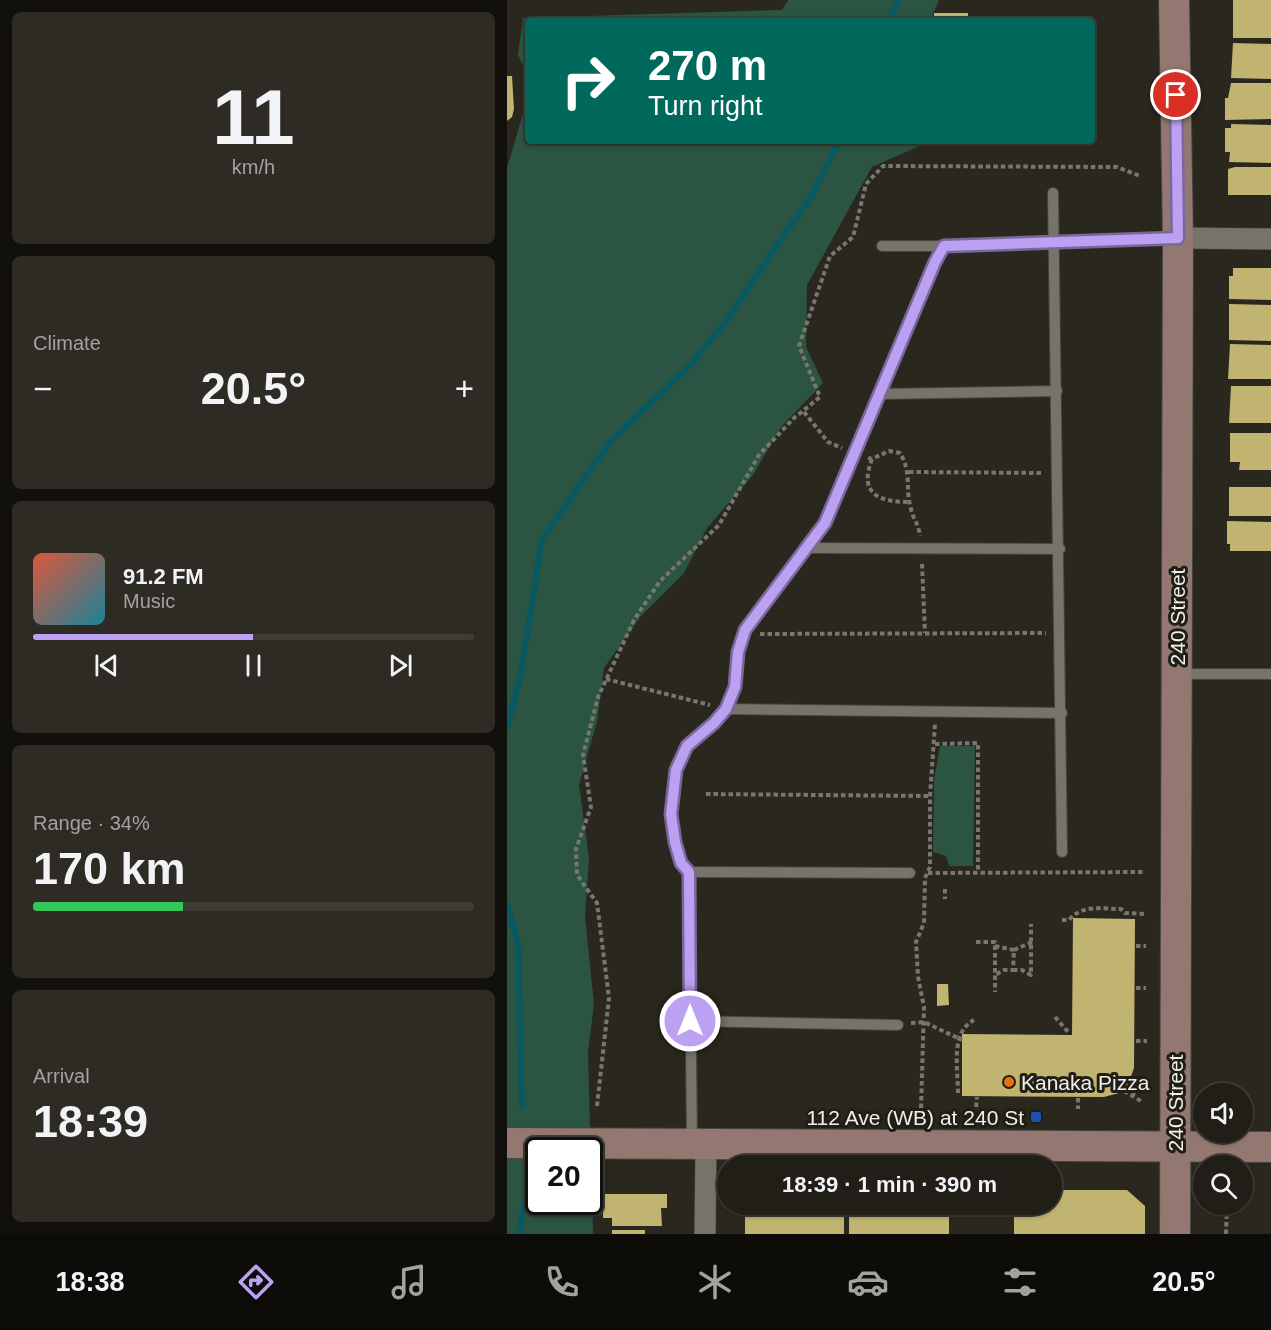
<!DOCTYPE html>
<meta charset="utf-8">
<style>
:root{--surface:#201e16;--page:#2d2b23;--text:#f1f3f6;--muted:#a2a2a1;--line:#3d3c35;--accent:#bca0f2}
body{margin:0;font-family:Helvetica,sans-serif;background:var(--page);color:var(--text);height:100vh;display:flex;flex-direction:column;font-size:22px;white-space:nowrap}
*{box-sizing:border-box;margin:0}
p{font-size:20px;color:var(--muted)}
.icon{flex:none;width:33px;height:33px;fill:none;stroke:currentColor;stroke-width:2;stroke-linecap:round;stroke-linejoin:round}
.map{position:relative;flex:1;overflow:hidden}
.sheet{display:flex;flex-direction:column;gap:12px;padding:12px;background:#12100c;width:507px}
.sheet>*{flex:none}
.banner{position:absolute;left:18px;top:18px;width:570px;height:126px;border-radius:6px;box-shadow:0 2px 4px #0004,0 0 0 2px var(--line);background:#00695c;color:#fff;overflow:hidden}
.fabs{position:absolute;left:686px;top:1083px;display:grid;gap:12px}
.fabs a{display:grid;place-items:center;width:60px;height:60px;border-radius:50%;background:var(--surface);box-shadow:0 2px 4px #0004,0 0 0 2px var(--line);font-size:30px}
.speed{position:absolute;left:18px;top:1137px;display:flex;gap:12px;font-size:30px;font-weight:700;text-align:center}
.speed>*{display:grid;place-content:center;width:78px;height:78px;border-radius:50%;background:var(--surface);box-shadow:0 2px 4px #0004,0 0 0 2px var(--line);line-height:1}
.speed .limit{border:3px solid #111;border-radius:9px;background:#fff;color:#111}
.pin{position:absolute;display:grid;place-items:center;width:51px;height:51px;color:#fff;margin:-26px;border:3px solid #fff;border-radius:50%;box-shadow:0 2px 6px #0007}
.me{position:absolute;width:66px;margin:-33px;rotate:0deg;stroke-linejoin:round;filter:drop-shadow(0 0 4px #0008)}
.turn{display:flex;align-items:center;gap:21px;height:126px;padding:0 24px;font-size:27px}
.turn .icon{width:78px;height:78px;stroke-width:2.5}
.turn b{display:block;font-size:42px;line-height:51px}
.big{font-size:45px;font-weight:600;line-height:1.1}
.sheet .widget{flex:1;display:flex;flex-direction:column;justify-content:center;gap:9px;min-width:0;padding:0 21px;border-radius:9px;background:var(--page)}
.sheet .dial{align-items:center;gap:0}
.dial b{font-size:78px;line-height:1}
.song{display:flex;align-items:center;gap:18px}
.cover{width:72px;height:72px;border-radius:9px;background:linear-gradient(135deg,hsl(10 70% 55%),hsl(190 70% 35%))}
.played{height:6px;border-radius:3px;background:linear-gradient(90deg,var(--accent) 50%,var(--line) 50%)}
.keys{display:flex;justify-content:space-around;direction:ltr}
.heat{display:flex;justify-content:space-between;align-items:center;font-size:33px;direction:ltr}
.charge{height:9px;border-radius:4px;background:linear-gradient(90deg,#34c759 34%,var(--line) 0)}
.trip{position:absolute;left:210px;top:1155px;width:345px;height:60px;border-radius:30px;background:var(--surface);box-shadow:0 2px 4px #0004,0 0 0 2px var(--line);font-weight:600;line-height:60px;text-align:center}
.dock{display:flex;height:96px;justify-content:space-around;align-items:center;background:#0d0c09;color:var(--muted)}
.dock .icon{width:42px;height:42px}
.dock .on{color:var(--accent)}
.dock b{font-size:27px;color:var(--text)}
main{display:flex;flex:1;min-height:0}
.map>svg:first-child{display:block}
.green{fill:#2b5442;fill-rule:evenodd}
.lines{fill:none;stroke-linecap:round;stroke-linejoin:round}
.stream{stroke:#085962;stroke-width:6}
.building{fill:#c1b370}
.lane-casing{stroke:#47463e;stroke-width:12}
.street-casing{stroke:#47463e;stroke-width:22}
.secondary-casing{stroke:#47463e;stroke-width:32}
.path{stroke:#78766e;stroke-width:4;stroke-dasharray:4.5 3;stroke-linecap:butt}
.lane{stroke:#767469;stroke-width:10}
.street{stroke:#767469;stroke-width:21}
.secondary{stroke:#927870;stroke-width:30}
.route-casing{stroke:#7a689d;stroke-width:15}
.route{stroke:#bca0f2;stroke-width:10}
.food-dot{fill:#e8710a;stroke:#201e15;stroke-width:2}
.transit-dot{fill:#1a4fb4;stroke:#201e15;stroke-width:2}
.labels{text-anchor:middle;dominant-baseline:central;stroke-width:6;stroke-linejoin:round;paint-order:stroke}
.street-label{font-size:21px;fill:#f0efe9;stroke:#201e15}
.poi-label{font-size:21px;fill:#f0efe9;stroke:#201e15;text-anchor:start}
</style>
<main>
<section class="sheet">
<div class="widget dial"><b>11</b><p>km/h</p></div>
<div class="widget"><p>Climate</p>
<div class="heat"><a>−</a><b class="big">20.5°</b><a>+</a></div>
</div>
<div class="widget">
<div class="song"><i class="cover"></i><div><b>91.2 FM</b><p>Music</p></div></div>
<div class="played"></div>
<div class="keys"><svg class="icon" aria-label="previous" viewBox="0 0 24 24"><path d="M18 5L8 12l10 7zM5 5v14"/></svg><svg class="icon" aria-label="pause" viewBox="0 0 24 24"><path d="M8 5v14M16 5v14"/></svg><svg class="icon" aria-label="next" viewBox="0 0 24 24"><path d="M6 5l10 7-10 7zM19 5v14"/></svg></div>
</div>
<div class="widget"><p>Range · 34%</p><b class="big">170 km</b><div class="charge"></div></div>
<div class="widget"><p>Arrival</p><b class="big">18:39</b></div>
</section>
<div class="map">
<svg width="764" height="1234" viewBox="0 0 764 1234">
<rect width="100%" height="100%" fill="#2a281e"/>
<!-- green -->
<g class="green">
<polygon points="281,0 432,0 423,21 21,21 21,75 11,55 16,18 275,10"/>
<path d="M21,97V141H417V144L365,167L300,285L299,347L316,383L274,427L246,475L200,528L177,573L134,616L97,668L90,721L72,785L82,859L78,916L87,1004L81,1052L86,1234H0V168ZM32,1150H82V1202H32Z"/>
<polygon points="433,746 468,746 466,866 442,866 439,856 426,852 427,780"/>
</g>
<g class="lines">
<!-- stream -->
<g class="stream">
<polyline points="382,21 391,0"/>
<polyline points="0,728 13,678 35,539 103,442 182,366 214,328 304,196 332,141"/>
<polyline points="0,904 11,944 15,1106"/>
<polyline points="12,1234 19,1194"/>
</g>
</g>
<!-- building -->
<g class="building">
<rect x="726" y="0" width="38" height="38"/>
<rect x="427" y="13" width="34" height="8"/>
<polygon points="726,43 764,44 764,79 724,78"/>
<polygon points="0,76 5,76 7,109 5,117 0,121"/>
<polygon points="724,83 764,83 764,119 718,120 718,98 721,98"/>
<polygon points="724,124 764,125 764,163 722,162 723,152 718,152 718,128 724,128"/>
<polygon points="728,167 764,167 764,195 721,195 721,169"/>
<polygon points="726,268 764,268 764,300 722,299 722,276 726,276"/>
<polygon points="722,304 764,305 764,341 722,340"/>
<polygon points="723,344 764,345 764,379 721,379"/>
<polygon points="724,386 764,386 764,423 722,423"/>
<polygon points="723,433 764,433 764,470 732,470 733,462 723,462"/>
<rect x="722" y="487" width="42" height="29"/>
<polygon points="720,521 764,522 764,551 723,551 723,544 720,544"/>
<polygon points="566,918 628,919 627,1068 621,1085 612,1093 597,1097 455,1096 455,1034 565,1035"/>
<polygon points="430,984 441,984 442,1005 430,1006"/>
<polygon points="544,1190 620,1190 638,1206 638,1234 507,1234 507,1204 544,1204"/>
<polygon points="96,1194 160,1194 160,1208 154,1208 155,1226 105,1226 105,1218 96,1218"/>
<polygon points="337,1204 337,1234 238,1234 238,1204"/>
<rect x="342" y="1204" width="100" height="30"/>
<rect x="105" y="1230" width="33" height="4"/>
</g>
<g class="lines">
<!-- lane casing -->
<g class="lane-casing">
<g id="lane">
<polyline points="546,193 555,852"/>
<polyline points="375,246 437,246"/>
<polyline points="372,394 550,391"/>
<polyline points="299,548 553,549"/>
<polyline points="670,674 764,674"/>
<polyline points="219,709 555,713"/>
<polyline points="182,872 403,873"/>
<polyline points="183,1021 391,1025"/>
<polyline points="185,1141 182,872 174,863 168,842 164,814 169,770 180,746 207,724 219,709 228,687 231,652 238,630 318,523 428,263 437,246 669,238"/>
</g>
</g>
<!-- street casing -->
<g class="street-casing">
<g id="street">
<polyline points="671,238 764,239"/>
<polyline points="198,1234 199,1144"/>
</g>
</g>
<!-- secondary casing -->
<g class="secondary-casing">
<g id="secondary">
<polyline points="667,0 671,238 668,1234"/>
<polyline points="0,1143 764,1147"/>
</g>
</g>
<!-- path -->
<g class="path">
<polyline points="297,412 321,442 335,448"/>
<path d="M361,458L365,459L382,451L393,453C405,472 398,489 404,509C406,519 411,522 413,536"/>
<path d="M365,459C351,495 373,502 403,502"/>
<polyline points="402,472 536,473"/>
<polyline points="415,564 418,633"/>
<polyline points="253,634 539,633"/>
<polyline points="99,679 203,705"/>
<polyline points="428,744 471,743 471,872"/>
<polyline points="199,794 423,796"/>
<polyline points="421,873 638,872"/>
<polyline points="438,889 438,899"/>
<path d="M555,920H562C575,904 596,909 614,909L618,913L639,914"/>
<polyline points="469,942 488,942 488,992"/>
<polyline points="488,946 507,950 506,970 497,970 488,975"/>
<polyline points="629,946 639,946"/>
<polyline points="507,950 525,942"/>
<polyline points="506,970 515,970 524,975 524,924"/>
<polyline points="629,988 639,988"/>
<polyline points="548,1017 562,1033"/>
<polyline points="404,1023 417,1022 455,1040"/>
<polyline points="629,1041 640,1041"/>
<polyline points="623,1085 627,1095"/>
<polyline points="617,1091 634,1101"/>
<path d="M451,1093C451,1070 443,1032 467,1020"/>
<polyline points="571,1098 571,1109"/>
<polyline points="90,1106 102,998 90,903 70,875 69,849 84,807 76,755 91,697 127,620 153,581 212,525 252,455 287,418 313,397 292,346 323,256 346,237 359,184 376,166 610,167 633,176"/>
<polyline points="469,1107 470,1097"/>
<polyline points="414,1108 417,1007 411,977 409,942 417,923 418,878 423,867 423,796 428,724"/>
<polyline points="719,1234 720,1204"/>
</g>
<!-- lane -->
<use href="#lane" class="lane"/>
<!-- street -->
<use href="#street" class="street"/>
<!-- secondary -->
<use href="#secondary" class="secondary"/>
</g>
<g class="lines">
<!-- route casing -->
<g class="route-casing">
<polyline id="route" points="183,1021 182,872 174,863 168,842 164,814 169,770 180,746 207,723 219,709 228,687 231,652 238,630 318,523 428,262 437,246 671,238 669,95"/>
</g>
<!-- route -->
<use href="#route" class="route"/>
</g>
<!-- markers -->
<circle class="food-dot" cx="502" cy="1082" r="6"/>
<rect class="transit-dot" x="523" y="1111" width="12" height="12" rx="3"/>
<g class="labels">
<!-- street labels -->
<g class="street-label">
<text transform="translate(670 617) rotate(-90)">240 Street</text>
<text transform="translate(668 1103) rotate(-90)">240 Street</text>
</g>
<!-- poi labels -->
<g class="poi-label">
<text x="514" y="1082">Kanaka Pizza</text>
<text x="517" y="1117" text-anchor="end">112 Ave (WB) at 240 St</text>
</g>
</g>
</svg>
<div class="fabs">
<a><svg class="icon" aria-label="sound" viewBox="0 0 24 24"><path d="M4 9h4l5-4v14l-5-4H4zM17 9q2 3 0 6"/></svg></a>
<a><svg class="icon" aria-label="search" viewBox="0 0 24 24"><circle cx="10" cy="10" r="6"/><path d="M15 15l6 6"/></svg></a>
</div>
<div class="speed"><div class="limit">20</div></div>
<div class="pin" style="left:669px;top:95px;background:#d93025"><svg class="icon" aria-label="arrive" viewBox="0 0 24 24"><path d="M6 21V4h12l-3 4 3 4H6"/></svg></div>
<svg class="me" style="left:183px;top:1021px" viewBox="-20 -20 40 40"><circle r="17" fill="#bca0f2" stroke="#fff" stroke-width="3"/><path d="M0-11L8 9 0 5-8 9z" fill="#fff"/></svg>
<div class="trip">18:39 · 1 min · 390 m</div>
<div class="banner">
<div class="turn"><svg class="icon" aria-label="right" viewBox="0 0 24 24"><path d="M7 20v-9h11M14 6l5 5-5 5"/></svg><div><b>270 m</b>Turn right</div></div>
</div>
</div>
</main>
<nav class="dock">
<b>18:38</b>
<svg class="icon on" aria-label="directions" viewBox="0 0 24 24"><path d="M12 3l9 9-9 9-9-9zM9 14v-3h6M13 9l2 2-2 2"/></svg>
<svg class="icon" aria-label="music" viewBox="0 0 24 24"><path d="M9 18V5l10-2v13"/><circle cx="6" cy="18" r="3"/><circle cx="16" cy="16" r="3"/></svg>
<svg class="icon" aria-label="phone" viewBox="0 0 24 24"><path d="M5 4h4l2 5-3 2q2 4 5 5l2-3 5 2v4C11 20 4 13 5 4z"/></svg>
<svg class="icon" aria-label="climate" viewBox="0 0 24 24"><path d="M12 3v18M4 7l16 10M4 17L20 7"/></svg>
<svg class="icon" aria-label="car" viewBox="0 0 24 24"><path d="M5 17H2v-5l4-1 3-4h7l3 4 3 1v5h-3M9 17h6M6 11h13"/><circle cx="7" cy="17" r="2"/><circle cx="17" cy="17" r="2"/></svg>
<svg class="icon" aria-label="filters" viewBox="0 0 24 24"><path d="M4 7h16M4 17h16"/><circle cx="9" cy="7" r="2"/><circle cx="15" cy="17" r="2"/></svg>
<b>20.5°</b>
</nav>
